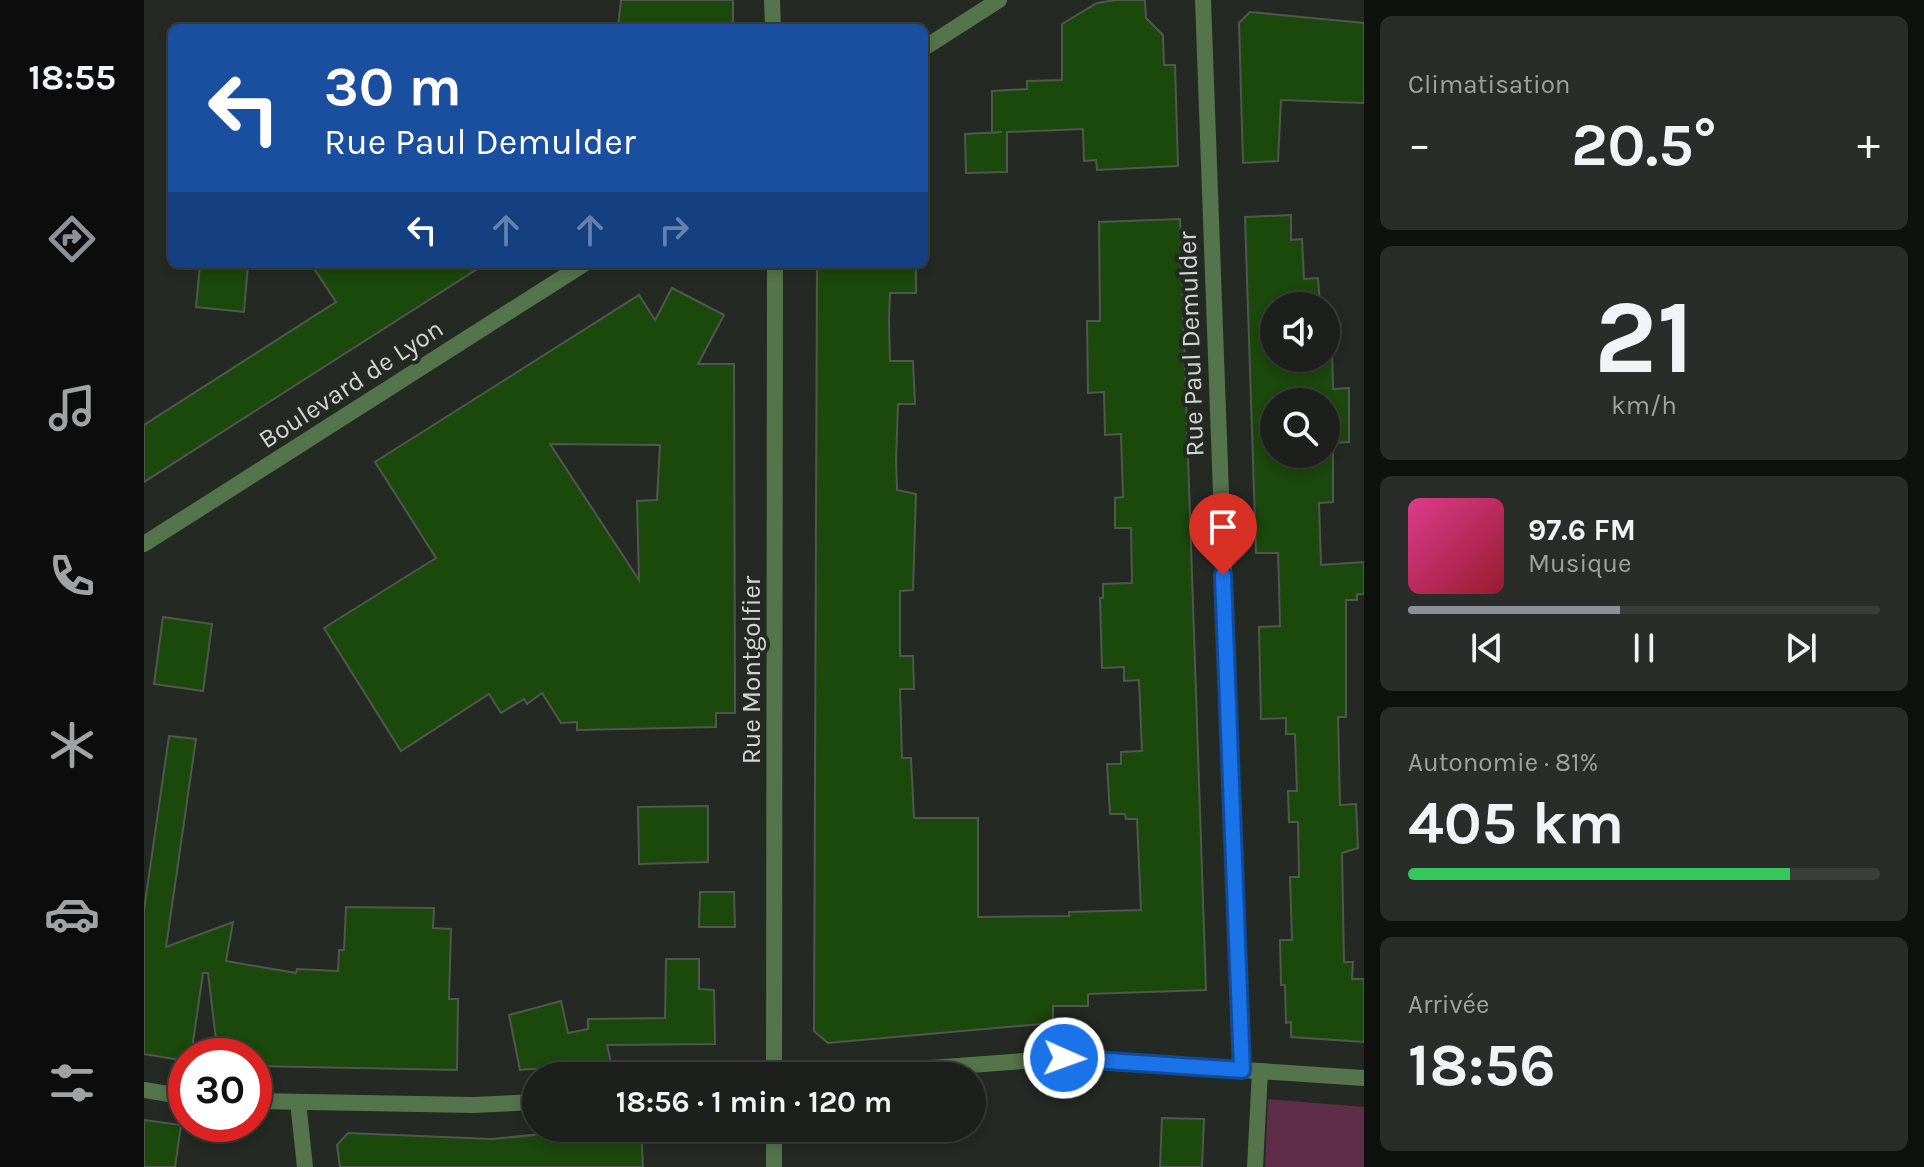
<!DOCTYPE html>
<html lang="fr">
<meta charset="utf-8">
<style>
:root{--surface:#1c1f1b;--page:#292c28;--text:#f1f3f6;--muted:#a0a2a3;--line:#3a3d3a;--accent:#8c9099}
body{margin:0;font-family:Karla,sans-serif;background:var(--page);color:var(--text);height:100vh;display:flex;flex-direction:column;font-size:30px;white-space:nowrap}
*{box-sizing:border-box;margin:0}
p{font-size:26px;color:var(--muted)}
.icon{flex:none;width:44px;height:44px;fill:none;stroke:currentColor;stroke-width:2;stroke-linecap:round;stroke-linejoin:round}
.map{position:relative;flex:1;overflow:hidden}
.details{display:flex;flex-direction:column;gap:16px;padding:16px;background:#0f110f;width:560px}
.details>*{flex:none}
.guide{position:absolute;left:24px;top:24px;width:760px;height:244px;border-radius:12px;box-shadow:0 4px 12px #0003,0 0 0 2px var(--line);background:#1a4fa0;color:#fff;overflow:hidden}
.controls{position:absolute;left:1116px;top:292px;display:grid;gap:16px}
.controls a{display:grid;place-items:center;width:80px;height:80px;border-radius:50%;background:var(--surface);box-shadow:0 4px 12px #0003,0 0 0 2px var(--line);font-size:40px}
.speed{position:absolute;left:24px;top:1038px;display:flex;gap:16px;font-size:40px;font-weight:700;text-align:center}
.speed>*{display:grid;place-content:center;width:104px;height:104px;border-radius:50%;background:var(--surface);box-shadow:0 4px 12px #0003,0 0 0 2px var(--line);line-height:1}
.speed .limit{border:12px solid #d22;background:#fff;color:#111}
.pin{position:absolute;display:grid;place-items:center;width:68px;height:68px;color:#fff;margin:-82px -34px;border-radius:50% 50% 50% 0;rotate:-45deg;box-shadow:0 0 8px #0007}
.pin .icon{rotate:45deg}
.me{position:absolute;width:88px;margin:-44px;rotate:92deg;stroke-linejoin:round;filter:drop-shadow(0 0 6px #0008)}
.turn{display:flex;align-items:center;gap:28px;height:168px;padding:0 24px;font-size:36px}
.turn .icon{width:104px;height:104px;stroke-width:2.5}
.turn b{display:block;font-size:56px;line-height:68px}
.lanes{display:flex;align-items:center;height:76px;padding:0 24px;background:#0003;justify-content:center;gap:40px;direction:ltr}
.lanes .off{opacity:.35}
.big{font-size:60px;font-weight:700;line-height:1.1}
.details .card{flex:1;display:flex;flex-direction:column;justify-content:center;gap:12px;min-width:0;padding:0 28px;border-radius:12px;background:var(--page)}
.details .dial{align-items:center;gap:0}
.dial b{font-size:104px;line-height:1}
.song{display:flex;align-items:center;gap:24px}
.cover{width:96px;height:96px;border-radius:12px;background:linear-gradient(135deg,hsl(330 70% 55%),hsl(350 70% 35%))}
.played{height:8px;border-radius:4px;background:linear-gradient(90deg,var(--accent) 45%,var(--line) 45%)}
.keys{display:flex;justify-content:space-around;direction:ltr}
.heat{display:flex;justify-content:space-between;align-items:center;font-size:44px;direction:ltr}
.charge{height:12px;border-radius:6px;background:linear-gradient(90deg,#34c759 81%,var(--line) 0)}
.trip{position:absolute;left:378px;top:1062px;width:464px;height:80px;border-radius:40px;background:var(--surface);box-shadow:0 4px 12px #0003,0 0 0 2px var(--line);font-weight:700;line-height:80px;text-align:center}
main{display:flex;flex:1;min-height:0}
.tab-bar{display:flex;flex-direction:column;width:144px;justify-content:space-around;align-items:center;background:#0b0c0b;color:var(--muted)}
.tab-bar .icon{width:56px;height:56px}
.tab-bar .selected{color:var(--accent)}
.tab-bar b{font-size:36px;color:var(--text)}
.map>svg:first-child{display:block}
.green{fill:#5e2d48}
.building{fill:#1b480b;stroke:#525651;stroke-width:2;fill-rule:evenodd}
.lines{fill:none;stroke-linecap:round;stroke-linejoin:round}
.lane{stroke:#54744b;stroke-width:16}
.street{stroke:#54744b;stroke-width:16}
.route-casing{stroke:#114b97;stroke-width:20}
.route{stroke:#1a73e8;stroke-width:14}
.labels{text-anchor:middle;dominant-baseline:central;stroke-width:8;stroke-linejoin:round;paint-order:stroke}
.street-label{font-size:26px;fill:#d3d5d2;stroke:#252924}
</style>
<main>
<nav class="tab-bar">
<b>18:55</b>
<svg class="icon selected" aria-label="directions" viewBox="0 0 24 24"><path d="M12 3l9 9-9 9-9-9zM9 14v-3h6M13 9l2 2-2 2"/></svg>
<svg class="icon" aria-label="music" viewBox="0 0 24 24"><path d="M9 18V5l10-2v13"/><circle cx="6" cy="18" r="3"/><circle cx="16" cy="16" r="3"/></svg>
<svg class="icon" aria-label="phone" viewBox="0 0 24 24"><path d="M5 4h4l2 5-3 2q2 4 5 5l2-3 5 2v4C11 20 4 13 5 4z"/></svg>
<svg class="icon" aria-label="climate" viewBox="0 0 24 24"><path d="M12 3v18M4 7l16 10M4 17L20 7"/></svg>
<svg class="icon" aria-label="car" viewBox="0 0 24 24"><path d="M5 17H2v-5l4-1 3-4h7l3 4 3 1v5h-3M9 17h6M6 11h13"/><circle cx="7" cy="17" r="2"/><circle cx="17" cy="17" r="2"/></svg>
<svg class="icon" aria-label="filters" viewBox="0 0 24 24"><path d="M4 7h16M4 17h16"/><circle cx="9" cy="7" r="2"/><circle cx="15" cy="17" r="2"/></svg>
</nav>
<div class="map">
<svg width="1220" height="1167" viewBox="0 0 1220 1167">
<rect width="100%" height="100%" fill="#252924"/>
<!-- green -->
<polygon class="green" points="1124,1099 1220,1107 1220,1167 1121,1167"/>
<!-- building -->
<g class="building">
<polygon points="477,0 589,0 589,28 474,28"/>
<polygon points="972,0 1001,0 1002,18 1019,35 1020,65 1031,65 1034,166 953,170 952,160 940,161 939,129 863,132 863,172 822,173 821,134 858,132 848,133 848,91 883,89 883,81 918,80 918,24 953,3"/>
<polygon points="1106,12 1220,23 1220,103 1137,100 1134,161 1099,163 1095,23"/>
<path d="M1147,215V240L1158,239L1160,279L1174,278L1176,306H1130V358H1182V315H1187L1189,389L1205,388V442L1189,443V502L1175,503L1177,565L1220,562V594H1213V600H1202V717H1194L1196,805L1212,804L1214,848L1198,853L1200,962H1209L1208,979H1220V1042L1147,1037V1022L1142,1023L1141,985H1137L1136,940H1148L1146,877H1155L1154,822H1145L1144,791H1153L1151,734H1142V718L1117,719L1115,627L1136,626L1135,583L1134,553H1112L1101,217ZM1130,402H1182V454H1130Z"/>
<polygon points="1036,219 1062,990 944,994 944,1006 909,1006 909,1023 684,1043 670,1031 673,264 772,264 772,293 746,293 745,320 746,361 769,361 771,404 754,404 752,460 753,490 772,494 769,590 756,591 756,656 769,656 770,689 756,689 758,758 767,758 770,818 834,818 834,917 925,916 925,912 997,910 993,819 982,819 981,814 966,814 963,764 977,764 977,752 998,751 995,680 980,681 980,667 958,668 956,598 959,598 959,584 988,583 987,528 971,528 971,498 979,497 977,434 961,435 960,392 944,393 943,321 956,321 955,222"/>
<polygon points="56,264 104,264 100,312 52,307"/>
<polygon points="167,264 341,264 0,482 0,425 192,302"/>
<path d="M528,288L580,315L554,364H590L591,713H572V727L433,730V722L417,723L398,693L383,704L380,699L357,713L345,694L257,751L180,628L292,558L231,462L495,295L511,320ZM406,444L516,445L513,500L493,501L495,580Z"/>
<polygon points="19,617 68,624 59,691 10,684"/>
<polygon points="25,736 52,739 22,947 89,922 82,961 152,973 153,969 194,971 195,950 200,950 202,907 290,908 289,928 307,929 305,999 314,999 313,1070 111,1066 113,1056 74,1056 64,973 59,973 47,1056 42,1056 42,1061 0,1054 0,910"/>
<polygon points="564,806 564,862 495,864 494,807"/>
<polygon points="556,892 590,892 591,927 555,927"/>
<polygon points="522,959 555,959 555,989 570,990 571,1044 463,1045 467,1063 376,1070 365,1015 417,1001 424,1033 444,1029 444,1019 521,1018"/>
<polygon points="1018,1118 1060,1119 1058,1167 1016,1167"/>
<polygon points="0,1120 37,1125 31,1167 0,1167"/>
<polygon points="462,1128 497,1128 499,1167 196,1167 193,1145 204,1133 347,1139"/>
</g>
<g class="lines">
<!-- lane -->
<polyline class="lane" points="1111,1167 1116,1071"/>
<!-- street -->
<g class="street">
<polyline points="628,0 629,28"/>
<polyline points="1059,0 1098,1070"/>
<polyline points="780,48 855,0"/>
<polyline points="0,544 440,264"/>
<polyline points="630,1076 631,264"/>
<polyline points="677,1076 920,1058 1220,1078"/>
<polyline points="0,1090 42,1097"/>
<polyline points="110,1101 329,1105 392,1102"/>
<polyline points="154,1102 161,1167"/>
<polyline points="630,1167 630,1128"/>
</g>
</g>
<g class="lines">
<!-- route casing -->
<g class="route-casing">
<polyline id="route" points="920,1058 1098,1070 1079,575"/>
</g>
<!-- route -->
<use href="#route" class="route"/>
</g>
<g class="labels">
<!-- street labels -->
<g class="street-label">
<text transform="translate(1047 344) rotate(-92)">Rue Paul Demulder</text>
<text transform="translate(207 384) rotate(-33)">Boulevard de Lyon</text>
<text transform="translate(607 670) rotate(-90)">Rue Montgolfier</text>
</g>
</g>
</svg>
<div class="controls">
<a><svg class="icon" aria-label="sound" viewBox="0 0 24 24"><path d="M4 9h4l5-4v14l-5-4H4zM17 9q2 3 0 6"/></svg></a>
<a><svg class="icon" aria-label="search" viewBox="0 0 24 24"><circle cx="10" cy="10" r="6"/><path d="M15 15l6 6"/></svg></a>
</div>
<div class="speed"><div class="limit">30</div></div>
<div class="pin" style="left:1079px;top:575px;background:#d93025"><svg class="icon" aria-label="arrive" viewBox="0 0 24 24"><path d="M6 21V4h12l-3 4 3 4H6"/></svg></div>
<svg class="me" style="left:920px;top:1058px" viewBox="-20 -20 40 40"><circle r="17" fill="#1a73e8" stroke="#fff" stroke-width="3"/><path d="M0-11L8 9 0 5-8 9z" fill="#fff"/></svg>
<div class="trip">18:56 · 1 min · 120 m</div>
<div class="guide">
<div class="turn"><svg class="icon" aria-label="left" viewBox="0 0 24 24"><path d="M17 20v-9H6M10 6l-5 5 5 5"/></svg><div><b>30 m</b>Rue Paul Demulder</div></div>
<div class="lanes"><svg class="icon" aria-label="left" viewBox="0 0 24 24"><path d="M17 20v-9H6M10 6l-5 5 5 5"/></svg><svg class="icon off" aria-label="ahead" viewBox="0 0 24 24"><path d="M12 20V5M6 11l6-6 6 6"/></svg><svg class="icon off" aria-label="ahead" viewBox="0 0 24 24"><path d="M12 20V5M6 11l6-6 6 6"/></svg><svg class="icon off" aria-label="right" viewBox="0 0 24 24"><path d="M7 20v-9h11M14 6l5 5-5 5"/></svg></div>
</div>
</div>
<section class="details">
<div class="card"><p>Climatisation</p>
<div class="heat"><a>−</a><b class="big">20.5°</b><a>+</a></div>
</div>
<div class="card dial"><b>21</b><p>km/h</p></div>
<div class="card">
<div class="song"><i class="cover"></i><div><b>97.6 FM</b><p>Musique</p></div></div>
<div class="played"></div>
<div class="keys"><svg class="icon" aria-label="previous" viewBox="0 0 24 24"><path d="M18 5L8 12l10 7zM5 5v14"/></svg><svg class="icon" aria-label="pause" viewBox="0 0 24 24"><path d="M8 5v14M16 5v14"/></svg><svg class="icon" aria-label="next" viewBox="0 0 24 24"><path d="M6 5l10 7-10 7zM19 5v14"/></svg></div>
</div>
<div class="card"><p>Autonomie · 81%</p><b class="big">405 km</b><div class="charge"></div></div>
<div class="card"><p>Arrivée</p><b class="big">18:56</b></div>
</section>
</main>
